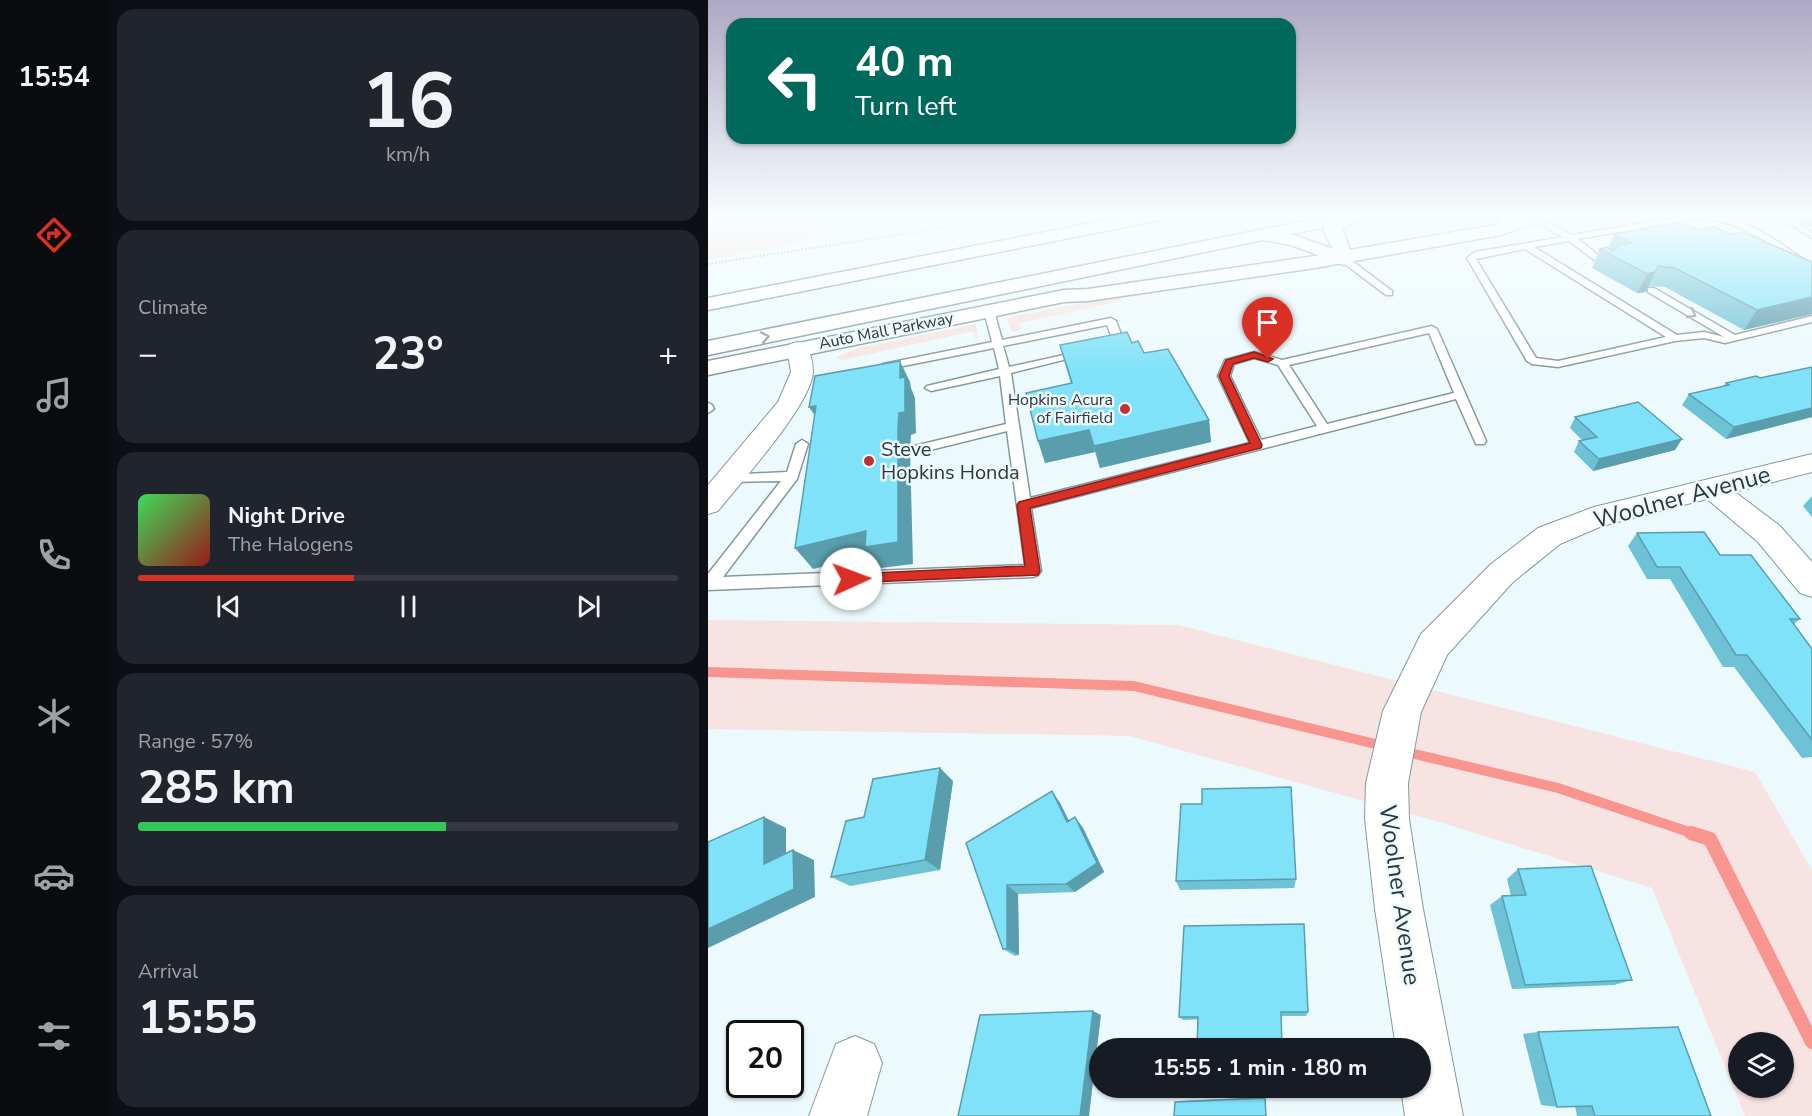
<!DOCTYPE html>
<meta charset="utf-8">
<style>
:root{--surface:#171b24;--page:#20242c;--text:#f1f3f6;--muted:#9ea1a6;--line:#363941;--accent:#d93025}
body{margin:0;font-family:"Nunito Sans",sans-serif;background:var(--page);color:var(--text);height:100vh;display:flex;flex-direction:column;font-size:22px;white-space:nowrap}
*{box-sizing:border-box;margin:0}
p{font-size:20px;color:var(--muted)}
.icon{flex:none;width:33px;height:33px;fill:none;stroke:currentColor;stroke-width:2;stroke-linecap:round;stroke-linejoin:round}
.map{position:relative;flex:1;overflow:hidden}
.sheet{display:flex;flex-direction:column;gap:9px;padding:9px;background:#0d0f14;width:600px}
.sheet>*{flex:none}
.top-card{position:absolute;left:18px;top:18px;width:570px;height:126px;border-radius:18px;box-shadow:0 2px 4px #0004;background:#00695c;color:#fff;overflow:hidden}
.fabs{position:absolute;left:1020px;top:1032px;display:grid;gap:12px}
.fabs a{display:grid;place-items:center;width:66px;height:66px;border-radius:50%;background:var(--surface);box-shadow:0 2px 4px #0004;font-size:30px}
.speed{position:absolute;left:18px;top:1020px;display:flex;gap:12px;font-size:30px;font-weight:700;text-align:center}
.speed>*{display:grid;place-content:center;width:78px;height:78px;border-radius:50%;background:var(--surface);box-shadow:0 2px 4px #0004;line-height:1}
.speed .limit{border:3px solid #111;border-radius:9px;background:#fff;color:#111}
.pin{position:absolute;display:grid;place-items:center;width:51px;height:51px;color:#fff;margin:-62px -26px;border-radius:50% 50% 50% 0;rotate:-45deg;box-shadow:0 0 6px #0007}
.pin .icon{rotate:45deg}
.me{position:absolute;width:66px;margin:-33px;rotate:88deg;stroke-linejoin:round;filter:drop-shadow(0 0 4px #0008)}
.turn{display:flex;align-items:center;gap:21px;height:126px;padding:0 30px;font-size:27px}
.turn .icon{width:78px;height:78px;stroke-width:2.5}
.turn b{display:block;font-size:42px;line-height:51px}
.big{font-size:45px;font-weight:700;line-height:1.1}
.sheet .widget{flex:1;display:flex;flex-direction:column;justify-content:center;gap:9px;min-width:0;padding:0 21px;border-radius:18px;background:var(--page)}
.sheet .dial{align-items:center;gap:0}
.dial b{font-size:78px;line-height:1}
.song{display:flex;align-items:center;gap:18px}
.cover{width:72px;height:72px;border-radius:9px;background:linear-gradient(135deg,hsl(130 70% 55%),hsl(0 70% 35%))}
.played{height:6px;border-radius:3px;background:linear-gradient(90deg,var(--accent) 40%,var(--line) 40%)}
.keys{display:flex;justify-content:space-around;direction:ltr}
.heat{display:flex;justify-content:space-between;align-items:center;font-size:33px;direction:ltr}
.charge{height:9px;border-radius:4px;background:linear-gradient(90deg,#34c759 57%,var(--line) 0)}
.trip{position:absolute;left:381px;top:1038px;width:342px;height:60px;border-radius:30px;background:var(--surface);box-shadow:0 2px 4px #0004;font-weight:700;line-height:60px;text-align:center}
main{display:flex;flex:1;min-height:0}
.tab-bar{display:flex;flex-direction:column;width:108px;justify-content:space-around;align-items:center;background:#090b0e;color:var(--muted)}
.tab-bar .icon{width:42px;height:42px}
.tab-bar .current{color:var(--accent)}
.tab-bar b{font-size:27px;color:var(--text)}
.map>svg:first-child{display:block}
.green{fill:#f7e4e2;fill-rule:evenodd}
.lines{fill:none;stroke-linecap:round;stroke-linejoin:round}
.stream-far1{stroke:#f8958e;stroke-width:10}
.stream{stroke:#f8958e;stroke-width:14}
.service-casing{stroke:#84999e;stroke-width:3}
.minor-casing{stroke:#84999e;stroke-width:2}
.tertiary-casing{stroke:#84999e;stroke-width:3}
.motorway-casing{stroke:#84999e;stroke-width:3}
.path{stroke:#a1acaf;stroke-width:2;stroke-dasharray:1.5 2;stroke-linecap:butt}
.service{fill:#fff;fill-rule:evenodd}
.minor{fill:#fff;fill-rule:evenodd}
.tertiary{fill:#fff;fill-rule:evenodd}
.motorway{fill:#fff;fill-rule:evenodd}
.wall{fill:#6ec2d5}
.shaded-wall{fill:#5a9eae}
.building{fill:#80e2f8;stroke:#5a9eae;stroke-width:1.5}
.oneway{stroke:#969a9c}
.route{fill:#d93025;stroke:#8d1f18;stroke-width:1.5}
.poi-dot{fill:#bf3033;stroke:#edfafd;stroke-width:2}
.labels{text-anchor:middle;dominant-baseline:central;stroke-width:5;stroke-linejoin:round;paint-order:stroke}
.far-street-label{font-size:16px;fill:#2d3638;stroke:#edfafd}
.far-poi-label{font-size:16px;fill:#2d3638;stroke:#edfafd;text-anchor:end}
.poi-label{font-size:20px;fill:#2d3638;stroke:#edfafd;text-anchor:start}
.near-street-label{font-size:24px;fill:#2d3638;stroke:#edfafd}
</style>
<main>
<nav class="tab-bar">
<b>15:54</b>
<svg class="icon current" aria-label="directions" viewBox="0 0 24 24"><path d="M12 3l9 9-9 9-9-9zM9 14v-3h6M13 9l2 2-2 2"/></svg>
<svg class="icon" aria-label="music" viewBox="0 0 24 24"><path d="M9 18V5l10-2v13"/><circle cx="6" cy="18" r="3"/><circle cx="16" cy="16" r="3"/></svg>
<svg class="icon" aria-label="phone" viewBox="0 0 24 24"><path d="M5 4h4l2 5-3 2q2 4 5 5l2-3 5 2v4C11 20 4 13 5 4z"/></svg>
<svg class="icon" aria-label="climate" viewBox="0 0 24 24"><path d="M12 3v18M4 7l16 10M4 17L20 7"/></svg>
<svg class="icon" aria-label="car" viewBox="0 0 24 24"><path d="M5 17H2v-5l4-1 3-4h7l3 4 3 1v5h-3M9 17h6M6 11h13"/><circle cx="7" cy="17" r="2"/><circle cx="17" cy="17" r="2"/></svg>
<svg class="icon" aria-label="filters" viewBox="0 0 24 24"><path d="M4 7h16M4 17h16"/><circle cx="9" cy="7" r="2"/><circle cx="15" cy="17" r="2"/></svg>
</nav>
<section class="sheet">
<div class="widget dial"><b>16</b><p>km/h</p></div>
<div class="widget"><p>Climate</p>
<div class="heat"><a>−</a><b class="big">23°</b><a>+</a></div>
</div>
<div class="widget">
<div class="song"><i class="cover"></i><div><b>Night Drive</b><p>The Halogens</p></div></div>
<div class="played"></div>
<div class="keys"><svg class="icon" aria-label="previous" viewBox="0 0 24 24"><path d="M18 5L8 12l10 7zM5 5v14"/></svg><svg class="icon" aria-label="pause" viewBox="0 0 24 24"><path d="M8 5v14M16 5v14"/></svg><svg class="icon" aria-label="next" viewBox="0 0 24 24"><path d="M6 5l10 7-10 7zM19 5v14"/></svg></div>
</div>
<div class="widget"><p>Range · 57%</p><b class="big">285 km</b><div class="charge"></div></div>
<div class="widget"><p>Arrival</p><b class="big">15:55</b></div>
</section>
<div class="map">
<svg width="1104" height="1116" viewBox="0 0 1104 1116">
<rect width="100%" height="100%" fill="#edfafd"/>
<!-- green -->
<g class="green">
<polygon points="0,214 169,214 82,245 0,260"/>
<polygon points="412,296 414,301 311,323 313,330 304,332 300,322 301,317"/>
<polygon points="268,324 270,338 268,339 266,331 134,360 129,357 150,348"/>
<path d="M0,620L470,625L1047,772L1104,870V1116H1037L944,888L728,821L422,736L0,729ZM1030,1042H1076V1088H1030Z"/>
</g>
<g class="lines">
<!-- stream-far1 -->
<g class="stream-far1">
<polyline points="0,672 426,686 676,746"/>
<polyline points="694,751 850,788 987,834"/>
</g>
<!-- stream -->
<polyline class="stream" points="983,833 1002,839 1104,1042"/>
<!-- service casing -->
<g class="service-casing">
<g id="service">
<path d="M976,214C1035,214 1057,233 1104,265V272C1093,267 1082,258 1072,251C1045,231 1020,219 985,219L870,239L900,263L901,265L897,268L861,241L826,247L969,335L996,332L1016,337L940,292V288H946L1027,335L1104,316V322L1017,343L996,338L967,341L850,367L824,364L819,361L759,258L767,252L855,237L824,220L827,216L864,235L978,216ZM817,249L958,337L850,361L828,358L768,259Z"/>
<polygon points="1066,214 1076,214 1104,233 1104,238"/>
<polygon points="633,257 639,257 684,291 684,295 678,295 633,261"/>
<path d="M281,308L286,311L294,340L403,318L408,321L417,345L412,348H402V344L406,343L399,325L295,346L301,367L374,351L379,354L303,373L322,498L542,443L510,376L517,360L546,352L574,360L724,326L729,329L778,441L776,444H768L748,399L323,508L333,571L330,575L325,577L0,590V574L73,481L21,482L16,481L14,478L16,475L79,472L88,444L94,440L100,444L89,479L15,577L317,565L299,431L210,453L204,449L206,446L298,424L292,376L223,391L217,388L219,386L291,369L286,348L175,370L170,367L175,364L284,342L276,311ZM721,333L746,393L619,424L581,365ZM546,358L570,365L609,426L553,440L522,376L526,364Z"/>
<polygon points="0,403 4,405 6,409 0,413"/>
</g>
</g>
<!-- minor casing -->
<g class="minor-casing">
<g id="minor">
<path d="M90,342L98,344C102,351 105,363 105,371C105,403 32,483 10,511L0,514V485L70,402L83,372L79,349L82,344Z"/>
<polygon points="1104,454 1104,472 1027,492 1072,526 1104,562 1104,597 1092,593 1050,542 999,499 894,526 852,544 805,582 739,655 713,712 700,783 701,819 715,909 755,1116 697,1116 693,1088 712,1088 712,1048 688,1048 667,909 657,819 658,783 675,711 713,634 783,564 830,528 886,507"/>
<polygon points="147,1036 166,1044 174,1063 159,1116 101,1116 128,1044"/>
</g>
</g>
<!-- tertiary casing -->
<g class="tertiary-casing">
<polygon id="tertiary" points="805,214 857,214 855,217 828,222 793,235 607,268 380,301 356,302 0,375 0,361 356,290 380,289 607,256 793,224 791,220 793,216"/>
</g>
<!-- motorway casing -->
<g class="motorway-casing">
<g id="motorway">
<polygon points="430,214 465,214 457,219 0,310 0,298"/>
<path d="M631,214H665L634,228L645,259L636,265L583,245L555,240L0,355V341ZM617,227L615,230L625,249L583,234Z"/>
</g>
</g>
<!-- path -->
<polyline class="path" points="0,264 326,214"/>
<!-- service -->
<use href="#service" class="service"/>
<!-- minor -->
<use href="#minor" class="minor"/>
<!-- tertiary -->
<use href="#tertiary" class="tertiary"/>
<!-- motorway -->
<use href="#motorway" class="motorway"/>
</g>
<!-- wall -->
<g class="wall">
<polygon points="1081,214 1104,214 1104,229 1081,215"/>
<polygon points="906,234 1023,234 1104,262 1104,314 1036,330 957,287 941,286 938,292 929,293 884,268 892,249 900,248"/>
<polygon points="424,343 436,353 501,420 503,442 392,468 387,452 337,463 363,384 352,345"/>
<polygon points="1104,367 1104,417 1018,439 974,405 981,394 1015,386 1018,383 1052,378"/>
<polygon points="867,417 967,450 885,471 866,452 871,441 874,440 862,428"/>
<polygon points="1104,496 1104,517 1095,506"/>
<polygon points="929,533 1012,555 1092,619 1086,624 1104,649 1104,757 1094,758 1026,667 1015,667 962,579 939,579 920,546"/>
<polygon points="245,781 232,870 142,886 123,877"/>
<polygon points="344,791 352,803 361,821 367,817 375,828 396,872 367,892 310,894 311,955 307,956 295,949 258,843"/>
<polygon points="494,804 588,879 586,888 472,890 468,881"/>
<polygon points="810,869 924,980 906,985 804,989 782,905 794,896 803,896 799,879"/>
<polygon points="476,926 600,1012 598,1016 573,1016 475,1020 471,1017"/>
<polygon points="830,1032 1003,1116 869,1116 867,1106 849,1107 833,1105 815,1034"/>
<polygon points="557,1097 558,1116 467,1102 472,1101"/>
</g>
<!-- shaded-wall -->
<g class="shaded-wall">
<polygon points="947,272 938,292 929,293 939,274"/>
<polygon points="1104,297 1104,314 1036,330 1049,310"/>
<polygon points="192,361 202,382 203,388 207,398 208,433 203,435 202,449 205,564 173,568 163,555 105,569 87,548 190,428"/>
<polygon points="108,406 116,429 101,407"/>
<polygon points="1104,408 1104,417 1018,439 1026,427"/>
<polygon points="501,420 503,442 392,468 386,446"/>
<polygon points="381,430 387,452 337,463 330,441"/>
<polygon points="974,439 967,450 885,471 891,459"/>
<polygon points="232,768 245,781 232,870 217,860"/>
<polygon points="344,791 352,803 367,833 359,822"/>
<polygon points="56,817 78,828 78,873 56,864"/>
<polygon points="367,817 375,828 396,872 367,892 358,884"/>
<polygon points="85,850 106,860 107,897 0,948 0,929"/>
<polygon points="299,885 310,894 311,955 299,949"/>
<polygon points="385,1011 393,1015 381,1116 372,1116"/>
</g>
<!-- building -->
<g class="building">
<polygon points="974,222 991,230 1006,227 1023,234 1034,232 1104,262 1104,297 1049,310 967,268 950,266 947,272 939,274 892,249 899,247 905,251 911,245 923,243 906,234"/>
<polygon points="419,332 424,343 430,341 436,353 460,349 501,420 386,446 381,430 330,441 318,393 364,383 352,345"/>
<polygon points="192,361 192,378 197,377 197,412 191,413 190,428 190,542 157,547 158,531 87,548 108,406 101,407 107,376"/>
<polygon points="1104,367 1104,408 1026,427 981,394 1021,385 1018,383 1048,376 1052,378"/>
<polygon points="930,402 974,439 891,459 871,441 889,437 867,417"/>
<polygon points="996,532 1012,555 1043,555 1092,619 1082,619 1104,649 1104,740 1039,655 1028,655 972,567 949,567 929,533"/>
<polygon points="232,768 217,860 123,877 138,821 156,817 165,779"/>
<polygon points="583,787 588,879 468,881 473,804 494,804 494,789"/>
<polygon points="344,791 359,822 367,817 389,863 358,884 299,885 299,949 295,949 258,843"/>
<polygon points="56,817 56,864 85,850 86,889 0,929 0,842"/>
<polygon points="883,866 924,980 817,985 794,896 818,895 810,869"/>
<polygon points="596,924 600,1012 573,1012 574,1048 489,1048 490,1017 471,1017 476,926"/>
<polygon points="385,1011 372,1116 250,1116 272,1015"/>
<polygon points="970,1027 1003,1116 887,1116 884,1106 849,1107 830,1032"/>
<polygon points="557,1098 558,1116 466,1116 467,1102"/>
</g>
<!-- one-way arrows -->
<defs><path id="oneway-chevron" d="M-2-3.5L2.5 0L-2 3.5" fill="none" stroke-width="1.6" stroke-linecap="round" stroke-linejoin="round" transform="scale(1.5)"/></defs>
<g class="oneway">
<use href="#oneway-chevron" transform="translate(984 314) rotate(30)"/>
<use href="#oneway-chevron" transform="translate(57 337) rotate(-11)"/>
</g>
<!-- sky -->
<linearGradient id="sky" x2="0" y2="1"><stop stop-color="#aea8c4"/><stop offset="0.58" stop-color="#f7fdfe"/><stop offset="1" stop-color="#f7fdfe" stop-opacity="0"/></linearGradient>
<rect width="1104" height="371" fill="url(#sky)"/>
<!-- route -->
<polygon class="route" points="546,352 565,359 560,362 546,358 525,364 521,376 554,445 553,448 322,508 332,571 330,575 138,583 136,579 143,574 317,566 309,505 311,502 542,443 511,376 518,360"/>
<!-- markers -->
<g class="poi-dot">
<circle cx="417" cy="409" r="6"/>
<circle cx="161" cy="461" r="6"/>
</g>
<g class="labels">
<!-- far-street labels -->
<g class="far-street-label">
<text transform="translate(178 331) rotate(-11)">Auto Mall Parkway</text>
</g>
<!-- far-poi labels -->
<g class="far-poi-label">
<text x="405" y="400">Hopkins Acura<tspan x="405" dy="18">of Fairfield</tspan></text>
</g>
<!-- poi labels -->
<g class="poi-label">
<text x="173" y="449">Steve<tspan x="173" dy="23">Hopkins Honda</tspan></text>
</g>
<!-- near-street labels -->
<g class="near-street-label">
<text transform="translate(974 497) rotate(-15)">Woolner Avenue</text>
<text transform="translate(692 895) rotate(82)">Woolner Avenue</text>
</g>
</g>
</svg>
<div class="fabs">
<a><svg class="icon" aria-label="layers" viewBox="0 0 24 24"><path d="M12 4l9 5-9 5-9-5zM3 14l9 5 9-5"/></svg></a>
</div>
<div class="speed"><div class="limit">20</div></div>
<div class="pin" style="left:560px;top:359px;background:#d93025"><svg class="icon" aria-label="arrive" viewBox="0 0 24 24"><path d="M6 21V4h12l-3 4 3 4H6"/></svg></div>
<svg class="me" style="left:143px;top:579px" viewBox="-20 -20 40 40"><circle r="19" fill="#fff"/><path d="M0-13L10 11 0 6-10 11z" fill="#d93025"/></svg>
<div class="trip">15:55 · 1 min · 180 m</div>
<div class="top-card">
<div class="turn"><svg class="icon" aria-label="left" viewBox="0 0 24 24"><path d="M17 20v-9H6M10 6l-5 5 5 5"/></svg><div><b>40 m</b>Turn left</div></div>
</div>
</div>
</main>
